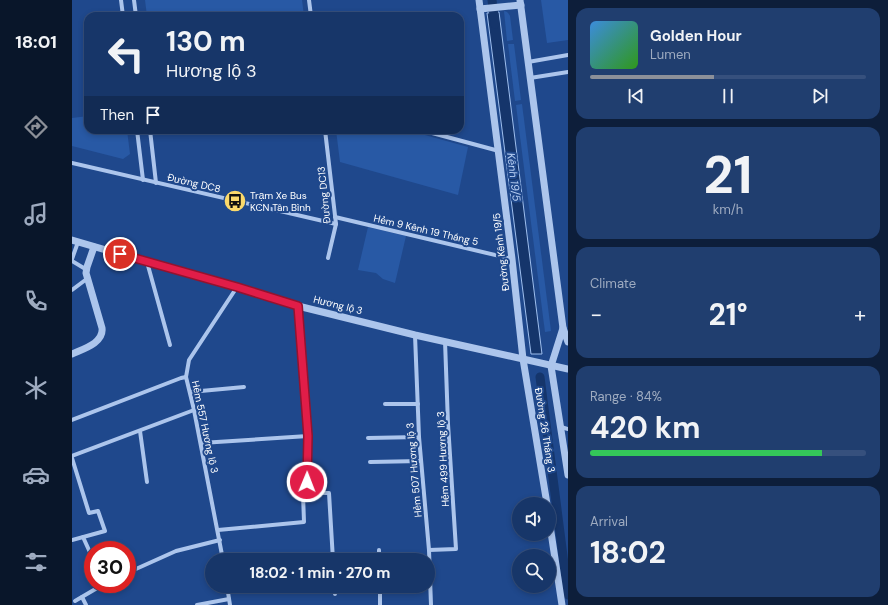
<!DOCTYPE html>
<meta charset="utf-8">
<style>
:root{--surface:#173669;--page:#203e6f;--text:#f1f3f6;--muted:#9eabc0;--line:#36507d;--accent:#8c9099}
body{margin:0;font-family:"DM Sans",sans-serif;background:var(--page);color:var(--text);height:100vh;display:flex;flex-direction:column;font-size:15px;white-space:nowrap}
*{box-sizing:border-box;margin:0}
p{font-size:13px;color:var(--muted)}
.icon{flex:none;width:22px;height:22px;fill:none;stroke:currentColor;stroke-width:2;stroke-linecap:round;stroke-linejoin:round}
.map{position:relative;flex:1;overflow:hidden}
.drawer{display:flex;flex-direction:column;gap:8px;padding:8px;background:#0d1e3a;width:320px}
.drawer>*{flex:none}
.banner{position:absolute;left:12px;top:12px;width:380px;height:122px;border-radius:12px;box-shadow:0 2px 6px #0003,0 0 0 1px var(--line);background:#173669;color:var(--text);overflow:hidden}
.fabs{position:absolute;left:440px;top:497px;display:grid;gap:8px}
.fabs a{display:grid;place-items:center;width:44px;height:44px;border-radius:50%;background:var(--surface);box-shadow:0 2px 6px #0003,0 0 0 1px var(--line);font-size:20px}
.speed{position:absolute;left:12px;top:541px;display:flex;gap:8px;font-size:20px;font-weight:700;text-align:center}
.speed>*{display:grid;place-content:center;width:52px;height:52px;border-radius:50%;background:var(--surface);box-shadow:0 2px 6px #0003,0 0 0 1px var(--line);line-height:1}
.speed .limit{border:6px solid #d22;background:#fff;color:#111}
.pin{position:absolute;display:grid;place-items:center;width:34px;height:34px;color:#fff;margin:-17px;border:2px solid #fff;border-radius:50%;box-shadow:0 1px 4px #0007}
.me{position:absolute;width:44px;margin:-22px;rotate:1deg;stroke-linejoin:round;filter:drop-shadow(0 0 3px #0008)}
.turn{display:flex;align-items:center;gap:14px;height:84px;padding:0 16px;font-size:18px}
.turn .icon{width:52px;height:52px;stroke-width:2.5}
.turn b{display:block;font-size:28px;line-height:34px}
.then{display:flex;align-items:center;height:38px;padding:0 16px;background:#0003;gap:8px;font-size:15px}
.big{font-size:30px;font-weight:700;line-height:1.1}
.drawer .card{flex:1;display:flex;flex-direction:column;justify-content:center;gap:6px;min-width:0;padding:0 14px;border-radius:12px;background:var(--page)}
.drawer .dial{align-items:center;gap:0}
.dial b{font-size:52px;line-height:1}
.song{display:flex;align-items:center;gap:12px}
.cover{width:48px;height:48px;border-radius:6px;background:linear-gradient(135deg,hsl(210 70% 55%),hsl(110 70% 35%))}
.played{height:4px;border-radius:2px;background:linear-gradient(90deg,var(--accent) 45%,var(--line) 45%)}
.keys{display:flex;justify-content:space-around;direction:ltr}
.heat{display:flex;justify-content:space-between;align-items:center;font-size:22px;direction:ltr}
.charge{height:6px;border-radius:3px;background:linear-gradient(90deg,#34c759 84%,var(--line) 0)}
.trip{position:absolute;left:133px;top:553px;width:230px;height:40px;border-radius:20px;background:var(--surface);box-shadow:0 2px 6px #0003,0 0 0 1px var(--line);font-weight:700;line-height:40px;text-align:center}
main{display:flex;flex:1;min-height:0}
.tab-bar{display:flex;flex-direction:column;width:72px;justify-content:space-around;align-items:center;background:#09162a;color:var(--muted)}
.tab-bar .icon{width:28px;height:28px}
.tab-bar .selected{color:var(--accent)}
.tab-bar b{font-size:18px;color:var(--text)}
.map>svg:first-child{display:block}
.green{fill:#2859a5}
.water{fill:#15356b;stroke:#9fbfee}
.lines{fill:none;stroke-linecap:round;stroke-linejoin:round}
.canal{stroke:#15356b;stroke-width:9}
.minor{stroke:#acc5ec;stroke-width:4}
.tertiary{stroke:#acc5ec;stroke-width:7}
.route-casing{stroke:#92132f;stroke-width:10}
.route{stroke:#e11d48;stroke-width:7}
.labels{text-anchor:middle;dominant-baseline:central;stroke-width:4;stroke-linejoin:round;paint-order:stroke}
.street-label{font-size:10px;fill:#fff;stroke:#1f488c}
.poi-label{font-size:10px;fill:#fff;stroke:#1f488c;text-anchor:start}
.water-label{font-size:11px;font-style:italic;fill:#b8cff3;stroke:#1f488c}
</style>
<main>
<nav class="tab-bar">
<b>18:01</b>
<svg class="icon selected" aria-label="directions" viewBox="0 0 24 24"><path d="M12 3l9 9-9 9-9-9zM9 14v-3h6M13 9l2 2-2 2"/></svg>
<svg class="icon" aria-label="music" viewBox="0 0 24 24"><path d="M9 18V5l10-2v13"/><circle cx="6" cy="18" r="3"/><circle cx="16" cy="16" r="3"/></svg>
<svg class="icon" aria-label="phone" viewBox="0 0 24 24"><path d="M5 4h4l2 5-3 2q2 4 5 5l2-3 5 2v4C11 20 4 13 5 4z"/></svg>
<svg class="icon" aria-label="climate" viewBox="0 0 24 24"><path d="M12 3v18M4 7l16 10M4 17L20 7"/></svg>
<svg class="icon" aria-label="car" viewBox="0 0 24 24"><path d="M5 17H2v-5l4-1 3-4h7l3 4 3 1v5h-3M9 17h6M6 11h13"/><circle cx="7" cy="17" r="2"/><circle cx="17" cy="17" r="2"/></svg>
<svg class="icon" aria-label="filters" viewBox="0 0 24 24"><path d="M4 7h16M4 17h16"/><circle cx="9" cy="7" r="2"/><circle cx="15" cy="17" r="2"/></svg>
</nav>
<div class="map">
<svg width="496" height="605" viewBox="0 0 496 605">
<rect width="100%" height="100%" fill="#1f488c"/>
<!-- green -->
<g class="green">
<polygon points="73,0 230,0 232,16 75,16"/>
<polygon points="469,0 496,0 496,40 475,43"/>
<path d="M432,11C435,11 437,14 438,16L441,40L435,41Z"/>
<polygon points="436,44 442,44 449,100 443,101"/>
<polygon points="450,104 479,331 473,332 444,105"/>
<polygon points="16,116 16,130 55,130 58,154 51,159 0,146 0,118"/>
<polygon points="264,130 335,130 396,147 386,195 268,162"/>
<polygon points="296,227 334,236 323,283 311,279 304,273 286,270"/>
</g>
<!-- water -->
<polygon class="water" points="427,12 470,354 459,354 415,13"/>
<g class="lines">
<!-- canal -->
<g class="canal">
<polyline points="420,0 423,24"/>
<polyline points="468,377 496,595"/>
</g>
<!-- minor -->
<g class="minor">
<polyline points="49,0 51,16"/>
<polyline points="62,0 64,16"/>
<polyline points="237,0 239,16"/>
<polyline points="456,62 496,55"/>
<polyline points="458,78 496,72"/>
<polyline points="65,130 71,180"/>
<polyline points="78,130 84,183"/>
<polyline points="253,130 264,224 256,258"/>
<polyline points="349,130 427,151"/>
<polyline points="0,163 264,224"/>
<polyline points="263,217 440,259"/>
<polyline points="0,259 6,242"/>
<polyline points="0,261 15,270"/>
<polyline points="75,262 98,345"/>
<polyline points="0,290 16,278"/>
<polyline points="226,306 236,436 235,482 236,493"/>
<polyline points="343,335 347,437 357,550 359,605"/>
<polyline points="118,392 172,387"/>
<polyline points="313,404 346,404"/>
<polyline points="0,420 109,378 114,377"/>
<polyline points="489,427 496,429"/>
<polyline points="68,431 75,482"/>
<polyline points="296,438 347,437"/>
<polyline points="129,443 236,436"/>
<polyline points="0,456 122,410"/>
<polyline points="0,458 17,513 26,511 33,531 0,540"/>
<polyline points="298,462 349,461"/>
<polyline points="146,530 232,522 231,494 236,493 257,493 261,560"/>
<polyline points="11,537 21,559"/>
<polyline points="307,550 307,560"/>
<polyline points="357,550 384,549 376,424 373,341"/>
<polyline points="151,560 122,410 114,377 117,360 165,287"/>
<polyline points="55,573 104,551 148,540"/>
<polyline points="155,586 158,605"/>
<polyline points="262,586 263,594"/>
<polyline points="308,586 308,605"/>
<polyline points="10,597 14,605"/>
<polyline points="3,601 32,584"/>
<polyline points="125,605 157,599"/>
</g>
<!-- tertiary -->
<g class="tertiary">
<polyline points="407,0 440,259 451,359 475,504"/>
<polyline points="448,0 491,328 479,366 496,475"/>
<polyline points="408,9 449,5"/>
<polyline points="0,240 75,262 165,287 226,306 343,335 496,369"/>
<polyline points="491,328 496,342"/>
<path d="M0,354C11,349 32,343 30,328L14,273L15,267L22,247"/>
<polyline points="477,519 490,605"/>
</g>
</g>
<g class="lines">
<!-- route casing -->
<g class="route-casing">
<polyline id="route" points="48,254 165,287 226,306 236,436 235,482"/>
</g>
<!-- route -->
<use href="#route" class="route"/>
</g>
<!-- icons -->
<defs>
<g id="bus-disc" transform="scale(1.15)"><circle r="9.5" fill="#fbd96b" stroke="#1f488c"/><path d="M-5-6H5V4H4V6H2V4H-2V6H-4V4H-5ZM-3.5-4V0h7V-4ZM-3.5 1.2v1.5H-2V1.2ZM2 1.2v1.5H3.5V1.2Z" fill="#111"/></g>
</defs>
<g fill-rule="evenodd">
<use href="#bus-disc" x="163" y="201"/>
</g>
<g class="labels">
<!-- street labels -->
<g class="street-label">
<text transform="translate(122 183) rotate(13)">Đường DC8</text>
<text transform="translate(252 195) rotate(-96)">Đường DC13</text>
<text transform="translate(354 230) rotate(13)">Hẻm 9 Kênh 19 Tháng 5</text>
<text transform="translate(429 252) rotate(-97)">Đường Kênh 19/5</text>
<text transform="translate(266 305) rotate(14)">Hương lộ 3</text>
<text transform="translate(133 427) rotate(78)">Hẻm 557 Hương lộ 3</text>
<text transform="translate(473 430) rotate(81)">Đường 26 Tháng 3</text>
<text transform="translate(371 459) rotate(-93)">Hẻm 499 Hương lộ 3</text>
<text transform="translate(342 470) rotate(-95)">Hẻm 507 Hương lộ 3</text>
</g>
<!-- poi labels -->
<g class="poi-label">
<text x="178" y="195">Trạm Xe Bus<tspan x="178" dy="12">KCN Tân Bình</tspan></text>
</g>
<!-- water labels -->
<g class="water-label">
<text transform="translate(442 177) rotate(83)">Kênh 19/5</text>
</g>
</g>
</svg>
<div class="fabs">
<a><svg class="icon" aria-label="sound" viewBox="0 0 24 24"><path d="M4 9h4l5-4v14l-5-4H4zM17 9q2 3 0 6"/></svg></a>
<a><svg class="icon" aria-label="search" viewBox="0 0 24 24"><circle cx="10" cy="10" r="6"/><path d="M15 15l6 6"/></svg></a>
</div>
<div class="speed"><div class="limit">30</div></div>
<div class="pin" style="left:48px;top:254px;background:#d93025"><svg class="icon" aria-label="arrive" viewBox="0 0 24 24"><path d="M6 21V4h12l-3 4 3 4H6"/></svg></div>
<svg class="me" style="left:235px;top:482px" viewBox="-20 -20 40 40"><circle r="17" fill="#e11d48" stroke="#fff" stroke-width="3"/><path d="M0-11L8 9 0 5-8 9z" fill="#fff"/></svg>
<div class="trip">18:02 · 1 min · 270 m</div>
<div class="banner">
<div class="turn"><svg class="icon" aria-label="left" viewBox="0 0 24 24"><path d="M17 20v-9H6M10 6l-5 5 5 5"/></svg><div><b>130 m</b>Hương lộ 3</div></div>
<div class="then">Then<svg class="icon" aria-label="arrive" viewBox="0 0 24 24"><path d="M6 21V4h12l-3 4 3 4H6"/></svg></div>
</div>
</div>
<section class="drawer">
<div class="card">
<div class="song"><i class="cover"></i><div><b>Golden Hour</b><p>Lumen</p></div></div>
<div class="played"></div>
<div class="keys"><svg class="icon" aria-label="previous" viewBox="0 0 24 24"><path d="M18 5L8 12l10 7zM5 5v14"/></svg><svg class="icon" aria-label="pause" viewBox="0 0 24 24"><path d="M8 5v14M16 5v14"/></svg><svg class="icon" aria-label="next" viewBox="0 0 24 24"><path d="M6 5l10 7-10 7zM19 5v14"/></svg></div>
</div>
<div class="card dial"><b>21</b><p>km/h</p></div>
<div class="card"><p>Climate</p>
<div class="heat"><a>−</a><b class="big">21°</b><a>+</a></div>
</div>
<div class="card"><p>Range · 84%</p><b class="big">420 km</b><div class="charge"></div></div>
<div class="card"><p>Arrival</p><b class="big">18:02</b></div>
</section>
</main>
